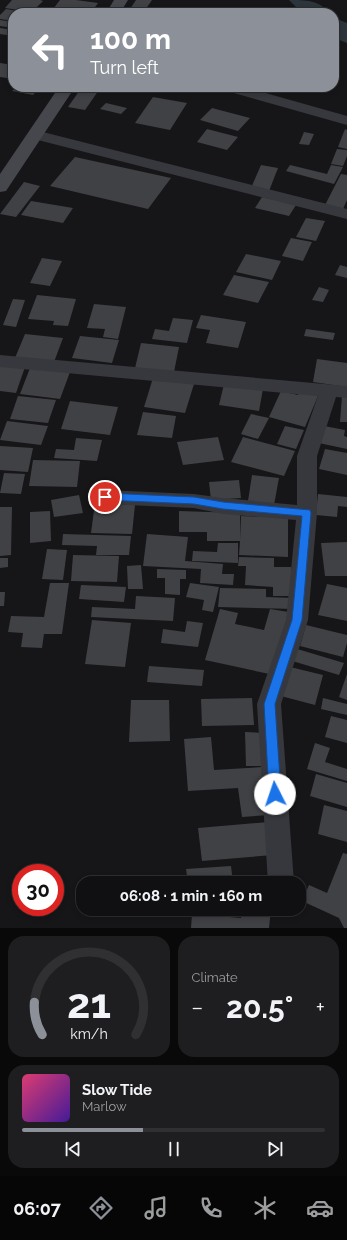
<!DOCTYPE html>
<meta charset="utf-8">
<style>
:root{--surface:#101012;--page:#1e1e20;--text:#f1f3f6;--muted:#9c9d9f;--line:#303032;--accent:#8c9099}
body{margin:0;font-family:Raleway,sans-serif;background:var(--page);color:var(--text);height:100vh;display:flex;flex-direction:column;font-size:15px;white-space:nowrap}
*{box-sizing:border-box;margin:0}
p{font-size:13px;color:var(--muted)}
.icon{flex:none;width:22px;height:22px;fill:none;stroke:currentColor;stroke-width:2;stroke-linecap:round;stroke-linejoin:round}
.map{position:relative;height:928px;overflow:hidden}
.sheet{display:flex;flex-direction:column;gap:8px;padding:8px;background:#09090a;flex:1}
.sheet>*{flex:none}
.hud{position:absolute;left:8px;top:8px;width:331px;height:84px;border-radius:16px;box-shadow:0 2px 6px #0003,0 0 0 1px var(--line);background:#8c9099;color:#fff;overflow:hidden}
.speed{position:absolute;left:12px;top:864px;display:flex;gap:8px;font-size:20px;font-weight:700;text-align:center}
.speed>*{display:grid;place-content:center;width:52px;height:52px;border-radius:50%;background:var(--surface);box-shadow:0 2px 6px #0003,0 0 0 1px var(--line);line-height:1}
.speed .limit{border:6px solid #d22;background:#fff;color:#111}
.pin{position:absolute;display:grid;place-items:center;width:34px;height:34px;color:#fff;margin:-17px;border:2px solid #fff;border-radius:50%;box-shadow:0 1px 4px #0007}
.me{position:absolute;width:44px;margin:-22px;rotate:356deg;stroke-linejoin:round;filter:drop-shadow(0 0 3px #0008)}
.turn{display:flex;align-items:center;gap:14px;height:84px;padding:0 16px;font-size:18px}
.turn .icon{width:52px;height:52px;stroke-width:2.5}
.turn b{display:block;font-size:28px;line-height:34px}
.big{font-size:30px;font-weight:700;line-height:1.1}
.sheet .tile{flex:1;display:flex;flex-direction:column;justify-content:center;gap:6px;min-width:0;padding:0 14px;border-radius:16px;background:var(--page)}
.sheet .dial{align-items:center;gap:0}
.dial svg{height:104px;overflow:visible;fill:none;stroke:var(--line);stroke-width:7;stroke-linecap:round;text-anchor:middle}
.dial text{fill:var(--text);stroke:none}
.song{display:flex;align-items:center;gap:12px}
.cover{width:48px;height:48px;border-radius:6px;background:linear-gradient(135deg,hsl(340 70% 55%),hsl(260 70% 35%))}
.played{height:4px;border-radius:2px;background:linear-gradient(90deg,var(--accent) 40%,var(--line) 40%)}
.keys{display:flex;justify-content:space-around;direction:ltr}
.heat{display:flex;justify-content:space-between;align-items:center;font-size:22px;direction:ltr}
.sheet .tiles{flex:1;display:grid;gap:8px;grid-template-columns:1fr 1fr}
.tile:last-child{grid-column:span 2}
.trip{position:absolute;left:76px;top:876px;width:230px;height:40px;border-radius:16px;background:var(--surface);box-shadow:0 2px 6px #0003,0 0 0 1px var(--line);font-weight:700;line-height:40px;text-align:center}
.menu{display:flex;height:64px;justify-content:space-around;align-items:center;background:#060607;color:var(--muted)}
.menu .icon{width:28px;height:28px}
.menu .current{color:var(--accent)}
.menu b{font-size:18px;color:var(--text)}
.map>svg:first-child{display:block}
.lines{fill:none;stroke-linecap:round;stroke-linejoin:round}
.river{fill:#2c353c;fill-rule:evenodd}
.building{fill:#404145}
.street{fill:#37383d;fill-rule:evenodd}
.secondary{fill:#45474d;fill-rule:evenodd}
.route{fill:#1a73e8;stroke:#114b97}
</style>
<div class="map">
<svg width="347" height="928" viewBox="0 0 347 928">
<rect width="100%" height="100%" fill="#161618"/>
<g class="lines">
<!-- river -->
<g class="river">
<path d="M289,0C307,0 318,0 330,13H302Z"/>
<polygon points="334,18 347,23 347,43 334,38"/>
</g>
</g>
<!-- building -->
<g class="building">
<polygon points="12,0 40,0 43,1 32,12 5,8"/>
<polygon points="60,0 76,0 98,3 91,13 50,13"/>
<polygon points="136,0 152,0 143,13 128,12"/>
<polygon points="6,9 24,12 24,13 13,13 13,21 0,19 0,15"/>
<polygon points="251,9 274,12 274,13 249,13"/>
<polygon points="0,20 13,22 13,28 0,26"/>
<polygon points="0,28 13,30 13,36 0,34"/>
<polygon points="0,63 13,65 13,79 0,77"/>
<polygon points="16,87 40,87 33,95 12,91"/>
<polygon points="82,87 101,87 85,110 68,107"/>
<polygon points="153,97 187,103 170,130 135,123"/>
<polygon points="106,103 127,108 121,114 100,109"/>
<polygon points="212,108 250,118 238,131 200,120"/>
<polygon points="207,129 238,137 227,150 197,142"/>
<polygon points="345,129 347,130 347,149 338,147"/>
<polygon points="304,132 314,134 309,145 299,144"/>
<polygon points="337,149 347,150 347,156 343,166 331,164"/>
<polygon points="75,157 171,178 148,209 50,186"/>
<polygon points="261,165 278,168 269,191 251,188"/>
<polygon points="290,165 327,174 331,165 343,167 334,184 286,171"/>
<polygon points="341,174 347,175 347,200 343,209 325,205"/>
<polygon points="24,182 40,186 16,217 0,214"/>
<polygon points="262,197 296,205 289,216 255,208"/>
<polygon points="31,201 73,208 63,223 21,215"/>
<polygon points="306,218 325,221 316,241 296,237"/>
<polygon points="291,238 312,242 303,261 282,256"/>
<polygon points="246,254 281,261 272,280 236,272"/>
<polygon points="42,258 62,261 50,286 30,283"/>
<polygon points="340,265 347,267 347,278 335,275"/>
<polygon points="234,275 269,282 258,303 223,295"/>
<polygon points="319,287 329,290 323,302 312,300"/>
<polygon points="37,295 76,299 68,326 53,325 54,321 28,319"/>
<polygon points="13,299 25,300 16,327 3,325"/>
<polygon points="94,304 126,307 118,339 103,337 105,329 87,328"/>
<polygon points="201,315 246,322 238,348 206,343 210,330 196,328"/>
<polygon points="173,318 193,320 187,343 152,339 155,329 169,331"/>
<polygon points="306,329 335,333 333,340 304,336"/>
<polygon points="25,334 63,338 54,362 15,358"/>
<polygon points="80,336 119,340 112,363 72,358"/>
<polygon points="141,343 179,347 174,372 135,368"/>
<polygon points="317,359 347,363 347,387 313,382"/>
<polygon points="0,365 25,367 16,393 0,391"/>
<polygon points="30,368 70,372 60,399 20,394"/>
<polygon points="153,378 194,384 185,413 144,407"/>
<polygon points="224,384 263,389 259,411 219,405"/>
<polygon points="281,391 298,395 299,391 318,396 305,427 269,417"/>
<polygon points="18,396 56,400 48,423 10,419"/>
<polygon points="342,396 347,396 347,422 340,422"/>
<polygon points="70,401 118,407 110,435 61,429"/>
<polygon points="143,412 176,416 172,438 137,435"/>
<polygon points="251,414 269,418 258,439 241,434"/>
<polygon points="7,421 48,426 41,445 0,440"/>
<polygon points="319,425 345,430 344,436 347,437 347,449 314,442"/>
<polygon points="285,426 304,430 296,449 277,444"/>
<polygon points="218,437 224,460 183,465 177,442"/>
<polygon points="243,437 295,451 284,476 231,462"/>
<polygon points="76,438 102,440 97,461 54,458 56,449 74,450"/>
<polygon points="0,446 33,448 28,472 0,470"/>
<polygon points="325,449 347,453 347,475 319,469"/>
<polygon points="33,460 80,461 77,487 29,486"/>
<polygon points="4,473 25,474 21,494 0,493"/>
<polygon points="252,475 279,478 274,505 248,501"/>
<polygon points="239,480 241,498 211,500 209,482"/>
<polygon points="318,494 347,497 347,507 338,506 337,517 316,515"/>
<polygon points="79,495 83,513 54,517 51,500"/>
<polygon points="95,503 135,505 132,534 91,533"/>
<polygon points="0,507 12,507 11,555 0,556"/>
<polygon points="50,511 51,541 30,543 30,512"/>
<polygon points="179,511 240,513 240,540 241,516 288,518 288,557 239,555 240,541 207,541 207,532 179,532"/>
<polygon points="63,534 131,536 129,555 96,555 97,546 62,545"/>
<polygon points="147,534 188,537 185,561 223,564 222,574 234,574 233,585 200,583 201,569 143,566"/>
<polygon points="347,542 347,576 325,576 321,543"/>
<polygon points="218,543 238,543 238,563 192,561 193,551 217,552"/>
<polygon points="47,549 67,550 63,580 42,579"/>
<polygon points="73,555 119,556 117,582 71,581"/>
<polygon points="239,557 274,558 274,567 291,567 292,596 273,596 273,587 245,585 246,566 238,566"/>
<polygon points="0,558 8,558 8,567 0,568"/>
<polygon points="141,565 143,589 128,589 127,566"/>
<polygon points="157,569 186,570 186,579 180,579 180,595 165,594 165,578 157,578"/>
<polygon points="50,583 69,583 62,634 44,634 42,648 21,647 23,633 8,632 11,616 44,617"/>
<polygon points="190,583 219,587 213,612 202,610 204,600 186,597"/>
<polygon points="327,584 347,588 347,621 318,615"/>
<polygon points="81,585 126,587 124,602 79,599"/>
<polygon points="220,588 266,589 266,597 294,598 294,609 218,607"/>
<polygon points="0,592 5,592 4,606 0,606"/>
<polygon points="136,596 175,598 173,621 91,617 92,607 135,609"/>
<polygon points="220,609 238,613 235,624 264,630 270,609 295,613 274,675 205,660"/>
<polygon points="92,620 131,623 125,667 85,664"/>
<polygon points="187,621 203,623 198,647 161,643 163,629 185,632"/>
<polygon points="306,625 347,635 347,643 343,657 300,646"/>
<polygon points="294,648 344,663 339,675 289,660"/>
<polygon points="149,666 204,670 202,686 147,682"/>
<polygon points="286,666 323,675 315,705 277,695"/>
<polygon points="347,674 347,700 339,697"/>
<polygon points="252,698 254,725 202,726 201,699"/>
<polygon points="323,698 347,704 347,715 321,709"/>
<polygon points="131,700 169,700 170,741 129,742"/>
<polygon points="331,716 347,720 347,743 325,737"/>
<polygon points="245,732 265,733 266,766 246,766"/>
<polygon points="211,737 214,770 263,767 269,815 242,817 238,788 188,791 184,739"/>
<polygon points="315,743 330,748 325,762 347,769 347,781 307,769"/>
<polygon points="316,774 347,783 347,807 310,796"/>
<polygon points="324,805 347,811 347,842 318,834"/>
<polygon points="269,822 273,855 202,861 198,828"/>
<polygon points="343,853 347,854 347,928 344,928 339,918 302,901 309,885 327,893"/>
<polygon points="231,866 233,883 188,883 186,869"/>
<polygon points="242,909 271,909 269,928 191,928 192,914 241,918"/>
</g>
<g class="lines">
<!-- street -->
<g class="street">
<polygon points="221,87 244,87 347,116 347,125 223,90"/>
<polygon points="35,130 347,209 347,219 30,138 27,135 30,132"/>
<polygon points="0,355 347,386 347,398 336,397 317,456 317,513 308,620 281,704 294,883 268,883 257,704 286,620 296,520 223,514 194,508 105,504 98,502 95,497 98,492 105,490 194,494 223,498 297,505 297,456 318,396 0,367"/>
</g>
<!-- secondary -->
<g class="secondary">
<polygon points="114,0 128,0 120,13 106,13"/>
<polygon points="59,87 75,87 6,191 0,192 0,174"/>
</g>
</g>
<!-- route -->
<polygon class="route" points="105,493 194,497 223,502 310,510 311,513 302,620 275,704 281,794 279,797 275,799 271,797 269,794 264,704 292,620 302,516 223,509 194,504 105,500 101,497"/>
</svg>
<div class="speed"><div class="limit">30</div></div>
<div class="pin" style="left:105px;top:497px;background:#d93025"><svg class="icon" aria-label="arrive" viewBox="0 0 24 24"><path d="M6 21V4h12l-3 4 3 4H6"/></svg></div>
<svg class="me" style="left:275px;top:794px" viewBox="-20 -20 40 40"><circle r="19" fill="#fff"/><path d="M0-13L10 11 0 6-10 11z" fill="#1a73e8"/></svg>
<div class="trip">06:08 · 1 min · 160 m</div>
<div class="hud">
<div class="turn"><svg class="icon" aria-label="left" viewBox="0 0 24 24"><path d="M17 20v-9H6M10 6l-5 5 5 5"/></svg><div><b>100 m</b>Turn left</div></div>
</div>
</div>
<section class="sheet">
<div class="tiles">
<div class="tile dial"><svg viewBox="0 0 100 80">
<path d="M14 69A42 42 0 1 1 86 69"/>
<path d="M14 69A42 42 0 0 1 8 44" stroke="#8c9099"/>
<text x="50" y="56" font-size="32" font-weight="700">21</text>
<text x="50" y="72" font-size="11">km/h</text>
</svg></div>
<div class="tile"><p>Climate</p>
<div class="heat"><a>−</a><b class="big">20.5°</b><a>+</a></div>
</div>
<div class="tile">
<div class="song"><i class="cover"></i><div><b>Slow Tide</b><p>Marlow</p></div></div>
<div class="played"></div>
<div class="keys"><svg class="icon" aria-label="previous" viewBox="0 0 24 24"><path d="M18 5L8 12l10 7zM5 5v14"/></svg><svg class="icon" aria-label="pause" viewBox="0 0 24 24"><path d="M8 5v14M16 5v14"/></svg><svg class="icon" aria-label="next" viewBox="0 0 24 24"><path d="M6 5l10 7-10 7zM19 5v14"/></svg></div>
</div>
</div>
</section>
<nav class="menu">
<b>06:07</b>
<svg class="icon current" aria-label="directions" viewBox="0 0 24 24"><path d="M12 3l9 9-9 9-9-9zM9 14v-3h6M13 9l2 2-2 2"/></svg>
<svg class="icon" aria-label="music" viewBox="0 0 24 24"><path d="M9 18V5l10-2v13"/><circle cx="6" cy="18" r="3"/><circle cx="16" cy="16" r="3"/></svg>
<svg class="icon" aria-label="phone" viewBox="0 0 24 24"><path d="M5 4h4l2 5-3 2q2 4 5 5l2-3 5 2v4C11 20 4 13 5 4z"/></svg>
<svg class="icon" aria-label="climate" viewBox="0 0 24 24"><path d="M12 3v18M4 7l16 10M4 17L20 7"/></svg>
<svg class="icon" aria-label="car" viewBox="0 0 24 24"><path d="M5 17H2v-5l4-1 3-4h7l3 4 3 1v5h-3M9 17h6M6 11h13"/><circle cx="7" cy="17" r="2"/><circle cx="17" cy="17" r="2"/></svg>
</nav>
